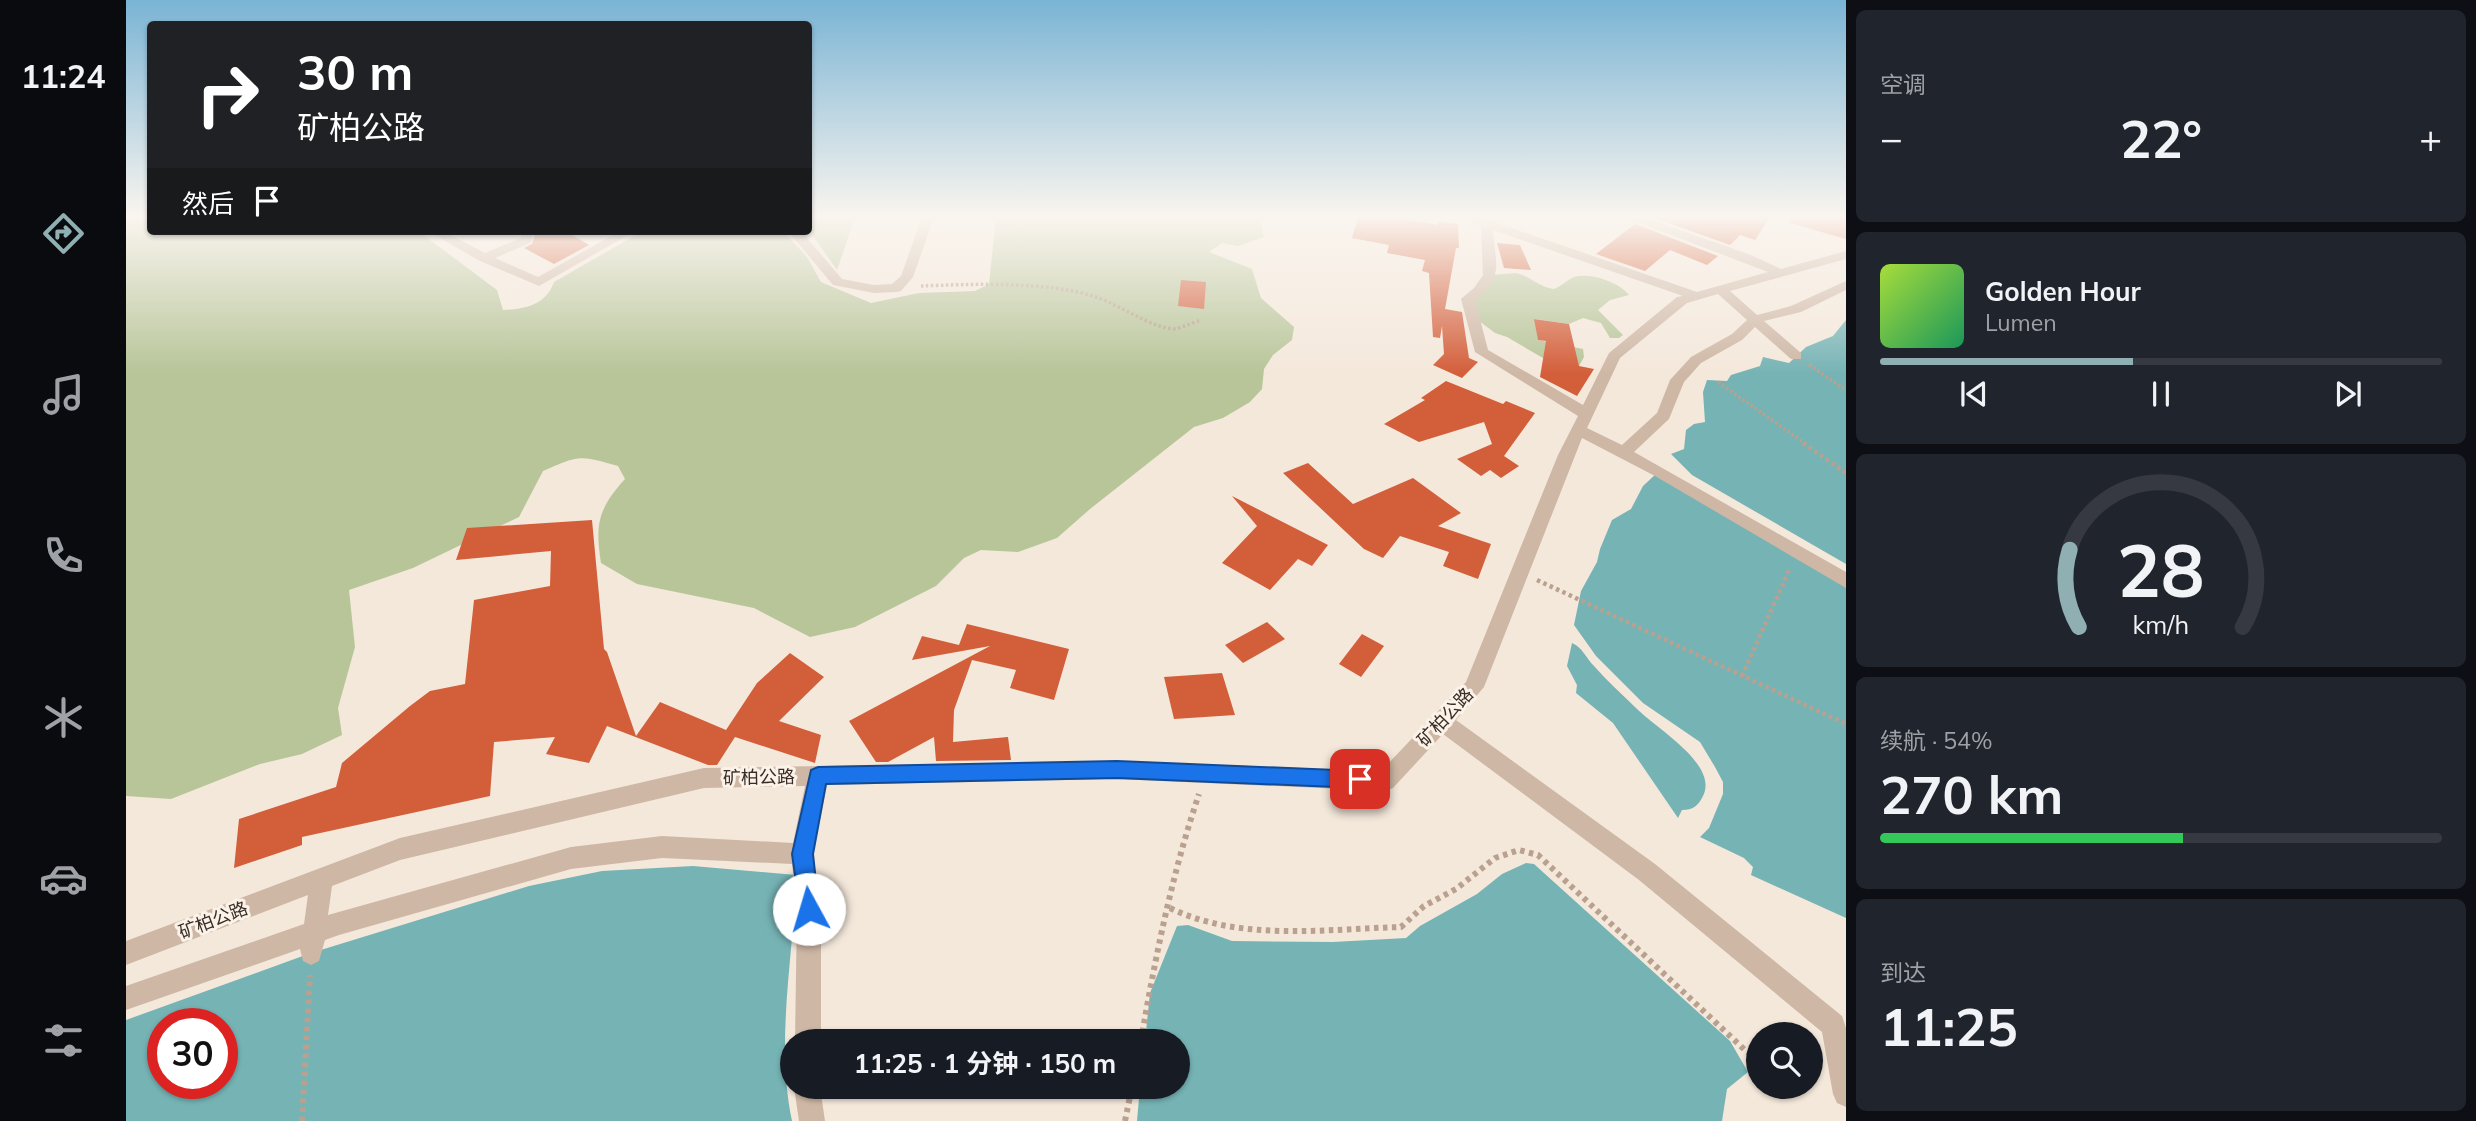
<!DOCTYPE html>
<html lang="zh">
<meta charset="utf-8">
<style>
:root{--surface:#171b24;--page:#20242c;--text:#f1f3f6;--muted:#9ea1a6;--line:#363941;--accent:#8fafb2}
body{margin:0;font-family:Mulish,"Noto Sans SC",sans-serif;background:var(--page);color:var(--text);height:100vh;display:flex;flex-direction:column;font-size:26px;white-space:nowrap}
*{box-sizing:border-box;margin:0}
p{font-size:23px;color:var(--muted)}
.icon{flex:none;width:38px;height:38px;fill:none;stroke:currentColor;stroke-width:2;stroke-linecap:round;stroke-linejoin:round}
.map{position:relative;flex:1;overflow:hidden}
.panel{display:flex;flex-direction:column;gap:10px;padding:10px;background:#0d0f14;width:630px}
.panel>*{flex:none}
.hud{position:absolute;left:21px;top:21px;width:665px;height:214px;border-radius:7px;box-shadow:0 2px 5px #0004;background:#202124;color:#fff;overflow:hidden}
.controls{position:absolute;left:1620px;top:1022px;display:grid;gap:14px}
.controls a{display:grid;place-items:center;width:77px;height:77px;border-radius:50%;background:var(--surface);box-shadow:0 2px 5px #0004;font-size:35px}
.speed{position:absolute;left:21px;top:1008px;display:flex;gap:14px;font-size:35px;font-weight:700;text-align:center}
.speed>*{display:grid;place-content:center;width:91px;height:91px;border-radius:50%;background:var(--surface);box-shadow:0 2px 5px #0004;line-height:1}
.speed .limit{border:10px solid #d22;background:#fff;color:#111}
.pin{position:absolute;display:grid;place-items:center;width:60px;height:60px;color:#fff;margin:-30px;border-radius:14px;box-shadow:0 4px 10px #0006}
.me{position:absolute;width:77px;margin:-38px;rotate:354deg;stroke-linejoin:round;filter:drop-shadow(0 0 5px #0008)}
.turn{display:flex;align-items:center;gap:24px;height:147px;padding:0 35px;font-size:32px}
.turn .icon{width:91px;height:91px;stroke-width:2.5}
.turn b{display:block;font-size:49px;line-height:60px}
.then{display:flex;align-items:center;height:66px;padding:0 35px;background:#0003;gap:14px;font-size:26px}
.big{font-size:52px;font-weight:700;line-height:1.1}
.panel .widget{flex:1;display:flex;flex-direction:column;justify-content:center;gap:10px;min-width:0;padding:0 24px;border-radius:10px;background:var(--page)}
.panel .dial{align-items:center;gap:0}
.dial svg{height:182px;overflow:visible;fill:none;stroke:var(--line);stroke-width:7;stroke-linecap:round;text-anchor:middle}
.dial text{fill:var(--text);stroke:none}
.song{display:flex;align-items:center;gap:21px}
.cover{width:84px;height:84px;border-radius:10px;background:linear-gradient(135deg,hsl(80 70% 55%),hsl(150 70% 35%))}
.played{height:7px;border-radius:4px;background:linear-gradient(90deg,var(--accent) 45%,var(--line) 45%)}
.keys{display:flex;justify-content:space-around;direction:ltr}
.heat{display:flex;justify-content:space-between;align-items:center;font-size:38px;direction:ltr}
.charge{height:10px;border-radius:5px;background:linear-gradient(90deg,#34c759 54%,var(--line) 0)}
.trip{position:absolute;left:654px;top:1029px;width:410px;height:70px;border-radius:35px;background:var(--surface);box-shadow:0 2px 5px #0004;font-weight:700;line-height:70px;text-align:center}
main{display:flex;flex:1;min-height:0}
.dock{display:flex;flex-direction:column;width:126px;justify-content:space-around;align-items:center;background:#090b0e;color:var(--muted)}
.dock .icon{width:49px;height:49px}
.dock .current{color:var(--accent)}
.dock b{font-size:32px;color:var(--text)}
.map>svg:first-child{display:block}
.green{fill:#b7c599}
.water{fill:#76b3b5;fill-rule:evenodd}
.building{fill:#d35e3a}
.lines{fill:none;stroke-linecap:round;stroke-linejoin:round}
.path-far2{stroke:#baa18f;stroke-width:3.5;stroke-dasharray:2.5 2.5;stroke-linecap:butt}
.path-far1{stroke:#baa18f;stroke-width:4.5;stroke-dasharray:3.5 3.5;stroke-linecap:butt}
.path{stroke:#baa18f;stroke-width:6;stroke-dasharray:4.5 4.5;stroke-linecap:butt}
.minor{fill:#ceb7a5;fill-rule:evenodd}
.route{fill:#1a73e8;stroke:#114b97;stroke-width:2}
.labels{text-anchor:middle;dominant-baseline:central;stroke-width:6;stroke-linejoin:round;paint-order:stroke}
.street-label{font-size:18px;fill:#392d27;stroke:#fbf2e8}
</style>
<main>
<nav class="dock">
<b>11:24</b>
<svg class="icon current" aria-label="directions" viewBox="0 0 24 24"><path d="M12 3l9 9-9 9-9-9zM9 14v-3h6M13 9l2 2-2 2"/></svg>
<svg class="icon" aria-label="music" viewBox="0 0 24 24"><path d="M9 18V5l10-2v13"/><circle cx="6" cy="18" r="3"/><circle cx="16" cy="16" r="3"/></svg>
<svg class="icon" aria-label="phone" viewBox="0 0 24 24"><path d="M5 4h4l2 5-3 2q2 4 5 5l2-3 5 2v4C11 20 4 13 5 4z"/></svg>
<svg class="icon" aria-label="climate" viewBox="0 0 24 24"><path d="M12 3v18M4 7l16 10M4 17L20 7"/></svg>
<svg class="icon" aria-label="car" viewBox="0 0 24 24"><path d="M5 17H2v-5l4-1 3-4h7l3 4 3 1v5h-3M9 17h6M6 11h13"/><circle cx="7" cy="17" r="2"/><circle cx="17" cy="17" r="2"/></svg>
<svg class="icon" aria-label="filters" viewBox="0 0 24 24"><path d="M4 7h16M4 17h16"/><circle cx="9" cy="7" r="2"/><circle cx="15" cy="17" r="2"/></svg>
</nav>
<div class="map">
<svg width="1720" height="1121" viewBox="0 0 1720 1121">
<rect width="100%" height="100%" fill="#f4e8db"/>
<!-- green -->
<g class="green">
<path d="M0,217H24V231H292L371,290L377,310C399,309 420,305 428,282L517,231H657L681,257L695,282L745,303L793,293L849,291L863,284L870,217H1134L1138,237L1112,246L1096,243L1083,252L1126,269L1135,298L1168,327L1166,340L1147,355L1138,369L1136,389L1124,402L1097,418L1068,427L964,509L931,538L892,552L855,550L838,558L810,586L729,627L684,637L628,608L511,584L475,563C469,524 472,509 499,479L492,466C453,455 454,455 417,471L393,517L287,568L223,590L229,647L212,708L216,735L176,754L134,764L45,799L0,796Z"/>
<polygon points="683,217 729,217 711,270 683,230"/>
<path d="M1390,273C1404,276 1413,287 1428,289C1436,286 1441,280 1448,277C1464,272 1493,282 1503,295L1484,300L1472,310L1497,335L1493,338H1484L1475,323L1457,318L1443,324L1409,319L1412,340L1457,349L1458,357L1453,366L1417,358L1381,337L1369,333L1344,314L1342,307L1364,275Z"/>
</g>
<!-- water -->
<g class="water">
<polygon points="1720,320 1720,564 1566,475 1545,454 1558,449 1560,430 1568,424 1579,422 1577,392 1581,380 1601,381 1605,375 1634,366 1637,357 1663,363 1680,347 1707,336"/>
<polygon points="1531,473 1720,584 1720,918 1625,875 1627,867 1618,858 1574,837 1583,828 1597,794 1597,782 1589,767 1574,742 1517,703 1470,656 1448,625 1455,591 1471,562 1474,549 1486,520 1505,509 1517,486"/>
<path d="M1446,643C1457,648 1460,658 1468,666C1481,681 1496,694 1510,708C1529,728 1593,764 1577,796C1572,806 1567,810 1556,810L1552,818L1487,723L1450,693L1451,685L1441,666Z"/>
<polygon points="1400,863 1408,864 1604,1041 1622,1072 1601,1089 1596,1121 1011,1121 1014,1087 1052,1087 1052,1041 1019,1041 1024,993 1051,926 1062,925 1106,941 1207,942 1280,938 1294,926 1351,894 1376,874"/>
<path d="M567,866L670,875C668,957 649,1039 666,1121H0V1020L185,953L403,886L476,871ZM37,1024H96V1083H37Z"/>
</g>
<!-- building -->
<g class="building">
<polygon points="1232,217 1271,217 1312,225 1312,221 1332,224 1333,248 1330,248 1319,309 1336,312 1343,358 1352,362 1336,378 1307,365 1318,354 1316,326 1314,338 1307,337 1303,273 1296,271 1299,260 1261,253 1263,245 1226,238"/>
<polygon points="1526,217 1644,217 1629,240 1614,235 1604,245"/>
<polygon points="1665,217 1720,217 1720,239 1664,223"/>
<polygon points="1509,224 1592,256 1581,265 1544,250 1519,271 1470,254"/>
<polygon points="410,231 440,231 463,245 428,264 398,248 406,244"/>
<polygon points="1371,243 1394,245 1405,270 1378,268"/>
<polygon points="1055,280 1080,282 1078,309 1052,306"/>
<polygon points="1408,319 1443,324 1453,366 1468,369 1451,396 1414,377 1420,341 1412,340"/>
<polygon points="1320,381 1377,404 1380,401 1409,413 1378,456 1393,466 1375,478 1364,470 1355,476 1331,459 1366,444 1358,422 1293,442 1258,424 1299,400 1295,398"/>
<polygon points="1182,463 1227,504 1287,478 1335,513 1312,526 1365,544 1352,579 1317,566 1323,552 1274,536 1257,558 1238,549 1157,473"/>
<polygon points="1106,496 1202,545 1186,566 1172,559 1144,590 1096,563 1131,526"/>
<polygon points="466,520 478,649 481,652 510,736 534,702 600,730 631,683 664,653 698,677 653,721 695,735 689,763 609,737 591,765 582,765 481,726 463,763 420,754 429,737 368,742 364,796 176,837 176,845 108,868 113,819 210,787 216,763 284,706 304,691 339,684 348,600 424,586 425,551 330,560 341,528"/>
<polygon points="1141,622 1159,639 1117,663 1099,645"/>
<polygon points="841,624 943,649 928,700 884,688 890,670 846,660 828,710 827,742 882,737 885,760 810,761 808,737 762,762 750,762 723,721 864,646 786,660 796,636 833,645"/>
<polygon points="1236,634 1258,646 1235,677 1213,664"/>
<polygon points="1096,673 1109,715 1048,719 1038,677"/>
</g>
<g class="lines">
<!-- path-far2 -->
<g class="path-far2">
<path d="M795,286C845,284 919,281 967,296C992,304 1014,321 1040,328L1050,329L1075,320"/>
<polyline points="1683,365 1720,390"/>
<polyline points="1592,382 1680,444"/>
</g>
<!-- path-far1 -->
<g class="path-far1">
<polyline points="1677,443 1720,473"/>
<polyline points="1411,580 1720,724"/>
<polyline points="1616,676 1664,568"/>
</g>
<!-- path -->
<g class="path">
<path d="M1044,908C1114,942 1199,929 1275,927L1298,906L1330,889L1369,858L1393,850L1412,855L1621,1052L1633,1058"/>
<path d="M1015,1041C1029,958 1046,874 1073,794"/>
<polyline points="176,1121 184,975"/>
<polyline points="999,1121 1006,1087"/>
</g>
<!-- minor -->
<g class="minor">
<polygon points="796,217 808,217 787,277 775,291 770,292 748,293 707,285 662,231 675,231 716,279 748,285 766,284 775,276"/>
<path d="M1335,217H1354L1571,292L1642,272L1498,217H1517L1625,255L1655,269L1720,251V259L1604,291L1631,315L1665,306L1720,281V290L1675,312L1638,321L1675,353V359H1665L1629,327L1616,340L1575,363L1558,382L1543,419L1508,452L1720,572V588L1529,476L1456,438L1358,687L1330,720L1529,864L1716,1016L1720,1028V1107L1711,1103L1707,1094L1696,1032L1513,880L1317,734L1267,788L1260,791L991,779L701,785L687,854L695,909V1041H669L671,909L666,864L536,858L445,869L213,935L199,940L193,961L185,965L177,961L174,949L0,1010V986L178,924L182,895L0,965V941L274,838L578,768L991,761L1255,771L1340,682L1432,455L1452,416L1349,352L1335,299L1348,288L1357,275L1355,226ZM1367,230L1557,296L1551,297L1483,353L1457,405L1362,350L1349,300C1379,277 1369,263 1367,230ZM1592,294L1621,320L1606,334L1565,357L1544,380L1531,413L1496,445L1461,428L1494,358L1561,303ZM679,786L667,843L536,836L445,847L202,915L206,886L274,860L578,788Z"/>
<polygon points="302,231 317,231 359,253 395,238 395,231 408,231 404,243 369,258 412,277 494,231 509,231 413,286 354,261"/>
<polygon points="668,1087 694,1087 699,1121 673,1121"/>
</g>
</g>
<!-- sky -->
<linearGradient id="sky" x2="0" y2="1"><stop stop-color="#7ab4d4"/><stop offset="0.58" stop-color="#faf5ef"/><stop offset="1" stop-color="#faf5ef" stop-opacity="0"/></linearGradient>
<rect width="1720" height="374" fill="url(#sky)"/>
<!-- route -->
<polygon class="route" points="991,761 1234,771 1241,773 1243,779 1241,786 1234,788 991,778 700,784 687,854 693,909 690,917 683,920 675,917 666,854 685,770 692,767"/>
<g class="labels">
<!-- street labels -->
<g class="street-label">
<text transform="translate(1319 717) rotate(-47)">矿柏公路</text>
<text transform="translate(633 777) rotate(-1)">矿柏公路</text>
<text transform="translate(87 920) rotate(-21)">矿柏公路</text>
</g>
</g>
</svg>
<div class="controls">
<a><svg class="icon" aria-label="search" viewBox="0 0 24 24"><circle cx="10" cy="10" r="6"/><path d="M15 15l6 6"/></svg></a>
</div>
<div class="speed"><div class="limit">30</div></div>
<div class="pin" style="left:1234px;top:779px;background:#d93025"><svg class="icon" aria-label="arrive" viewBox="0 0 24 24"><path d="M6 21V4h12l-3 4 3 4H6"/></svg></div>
<svg class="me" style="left:683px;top:909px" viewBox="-20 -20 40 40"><circle r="19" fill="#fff"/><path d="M0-13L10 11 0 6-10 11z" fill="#1a73e8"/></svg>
<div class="trip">11:25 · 1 分钟 · 150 m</div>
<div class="hud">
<div class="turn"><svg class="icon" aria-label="right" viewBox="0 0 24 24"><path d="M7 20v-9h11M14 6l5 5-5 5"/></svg><div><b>30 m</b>矿柏公路</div></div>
<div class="then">然后<svg class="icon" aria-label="arrive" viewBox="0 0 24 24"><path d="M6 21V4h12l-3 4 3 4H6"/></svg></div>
</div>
</div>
<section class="panel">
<div class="widget"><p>空调</p>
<div class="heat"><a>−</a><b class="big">22°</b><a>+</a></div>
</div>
<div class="widget">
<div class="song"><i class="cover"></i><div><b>Golden Hour</b><p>Lumen</p></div></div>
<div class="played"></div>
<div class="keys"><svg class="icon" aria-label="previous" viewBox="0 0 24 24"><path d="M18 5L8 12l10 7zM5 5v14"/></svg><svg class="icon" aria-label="pause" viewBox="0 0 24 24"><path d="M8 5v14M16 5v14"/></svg><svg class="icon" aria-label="next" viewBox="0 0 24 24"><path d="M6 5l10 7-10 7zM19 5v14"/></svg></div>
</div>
<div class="widget dial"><svg viewBox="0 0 100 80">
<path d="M14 69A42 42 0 1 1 86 69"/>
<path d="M14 69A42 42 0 0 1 10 35" stroke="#8fafb2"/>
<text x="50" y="56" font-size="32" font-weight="700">28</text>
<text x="50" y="72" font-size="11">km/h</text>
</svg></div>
<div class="widget"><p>续航 · 54%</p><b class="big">270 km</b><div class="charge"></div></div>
<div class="widget"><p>到达</p><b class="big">11:25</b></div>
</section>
</main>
